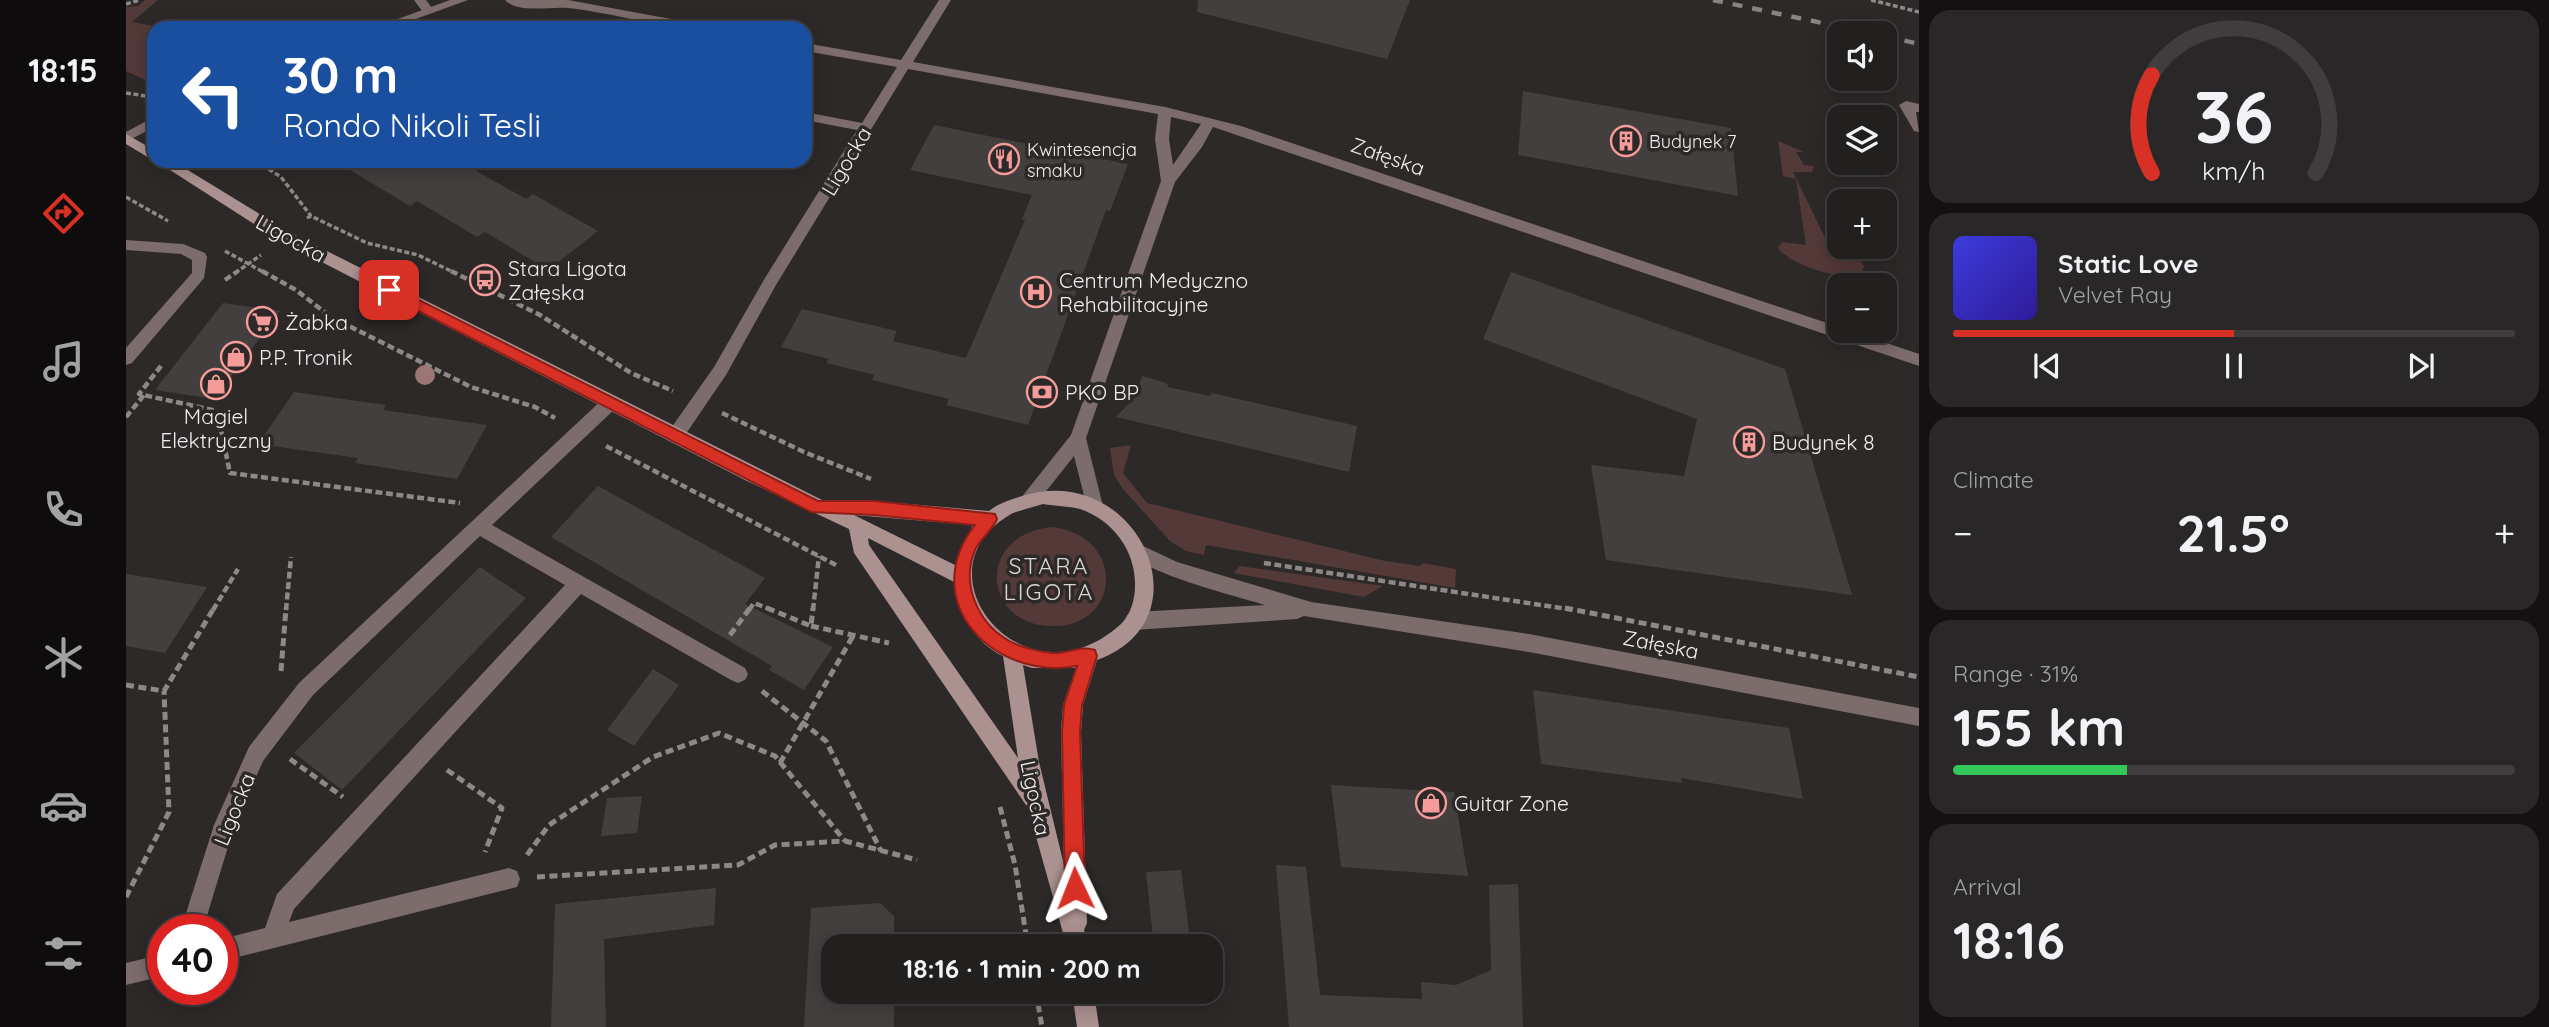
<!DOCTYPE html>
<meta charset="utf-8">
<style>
:root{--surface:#221f1f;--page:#2a2728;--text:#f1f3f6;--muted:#a2a2a4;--line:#3f3d3d;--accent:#d93025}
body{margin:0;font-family:Quicksand,sans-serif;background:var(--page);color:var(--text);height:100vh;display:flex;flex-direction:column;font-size:26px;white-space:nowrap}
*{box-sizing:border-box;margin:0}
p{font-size:23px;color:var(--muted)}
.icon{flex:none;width:38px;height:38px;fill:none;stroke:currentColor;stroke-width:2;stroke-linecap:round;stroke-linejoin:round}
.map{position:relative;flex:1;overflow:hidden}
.sheet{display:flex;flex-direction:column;gap:10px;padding:10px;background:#131111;width:630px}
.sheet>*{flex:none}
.guide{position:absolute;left:21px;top:21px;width:665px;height:147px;border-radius:21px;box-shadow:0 4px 18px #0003,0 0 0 2px var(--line);background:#1a4fa0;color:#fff;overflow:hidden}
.tools{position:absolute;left:1701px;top:21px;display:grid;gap:14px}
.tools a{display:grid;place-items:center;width:70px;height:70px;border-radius:14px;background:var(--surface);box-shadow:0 4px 18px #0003,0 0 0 2px var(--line);font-size:35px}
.speed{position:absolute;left:21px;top:914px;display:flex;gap:14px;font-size:35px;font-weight:700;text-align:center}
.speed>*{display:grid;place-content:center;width:91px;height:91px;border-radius:50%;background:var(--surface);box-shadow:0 4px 18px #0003,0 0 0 2px var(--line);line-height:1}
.speed .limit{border:10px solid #d22;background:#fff;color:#111}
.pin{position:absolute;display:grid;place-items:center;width:60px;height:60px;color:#fff;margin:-30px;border-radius:14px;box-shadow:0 4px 10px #0006}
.me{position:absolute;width:77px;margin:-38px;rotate:358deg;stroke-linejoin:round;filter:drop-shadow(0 0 5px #0008)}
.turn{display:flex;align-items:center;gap:24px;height:147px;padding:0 21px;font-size:32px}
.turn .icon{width:91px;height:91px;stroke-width:2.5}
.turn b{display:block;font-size:49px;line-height:60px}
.big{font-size:52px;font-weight:700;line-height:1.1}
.sheet .tile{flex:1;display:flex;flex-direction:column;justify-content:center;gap:10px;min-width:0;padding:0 24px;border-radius:21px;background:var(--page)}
.sheet .dial{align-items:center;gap:0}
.dial svg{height:182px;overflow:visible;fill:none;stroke:var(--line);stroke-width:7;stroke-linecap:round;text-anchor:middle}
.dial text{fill:var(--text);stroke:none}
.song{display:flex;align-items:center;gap:21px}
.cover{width:84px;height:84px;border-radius:10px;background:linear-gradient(135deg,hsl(240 70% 55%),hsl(250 70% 35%))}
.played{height:7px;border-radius:4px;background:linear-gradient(90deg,var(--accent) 50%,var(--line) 50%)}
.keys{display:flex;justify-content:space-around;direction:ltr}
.heat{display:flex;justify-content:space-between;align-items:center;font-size:38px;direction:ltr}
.charge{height:10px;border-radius:5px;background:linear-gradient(90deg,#34c759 31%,var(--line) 0)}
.trip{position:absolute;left:695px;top:934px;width:402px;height:70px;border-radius:21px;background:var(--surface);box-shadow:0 4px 18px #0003,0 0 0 2px var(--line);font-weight:700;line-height:70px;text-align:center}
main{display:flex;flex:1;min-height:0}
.menu{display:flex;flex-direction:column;width:126px;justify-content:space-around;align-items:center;background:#0e0c0c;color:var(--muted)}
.menu .icon{width:49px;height:49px}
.menu .on{color:var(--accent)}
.menu b{font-size:32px;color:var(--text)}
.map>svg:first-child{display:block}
.green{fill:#543939}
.building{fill:#433f3f}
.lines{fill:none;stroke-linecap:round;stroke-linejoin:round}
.path-far2{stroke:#8d8989;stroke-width:3.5;stroke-dasharray:5 2.5;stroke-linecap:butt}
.path-far1{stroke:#8d8989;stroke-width:4.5;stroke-dasharray:7 3.5;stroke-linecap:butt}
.path{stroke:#8d8989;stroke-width:5;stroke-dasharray:8 4.5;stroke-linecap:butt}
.lane{fill:#7c6c6b;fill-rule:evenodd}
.street{fill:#7c6c6b;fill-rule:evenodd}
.secondary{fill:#ab9190;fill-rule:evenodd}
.rail{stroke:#888484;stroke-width:4.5;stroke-dasharray:10 10;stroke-linecap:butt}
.tree{fill:#9b7674}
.route{fill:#d93025;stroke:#8d1f18;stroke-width:2}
.labels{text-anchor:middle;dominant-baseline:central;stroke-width:7;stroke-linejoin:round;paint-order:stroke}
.far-poi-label{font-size:18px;fill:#f1eeee;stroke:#2d2929;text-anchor:start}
.street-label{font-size:21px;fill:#f1eeee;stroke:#2d2929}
.poi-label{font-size:21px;fill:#f1eeee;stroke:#2d2929;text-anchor:start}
.neighbourhood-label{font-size:23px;letter-spacing:2px;fill:#dbd7d6;stroke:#2d2929}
</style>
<main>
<nav class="menu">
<b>18:15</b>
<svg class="icon on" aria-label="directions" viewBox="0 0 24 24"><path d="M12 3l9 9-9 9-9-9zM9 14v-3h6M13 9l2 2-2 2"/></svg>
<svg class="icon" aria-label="music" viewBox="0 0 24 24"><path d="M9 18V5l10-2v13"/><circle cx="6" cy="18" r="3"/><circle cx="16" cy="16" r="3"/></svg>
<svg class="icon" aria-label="phone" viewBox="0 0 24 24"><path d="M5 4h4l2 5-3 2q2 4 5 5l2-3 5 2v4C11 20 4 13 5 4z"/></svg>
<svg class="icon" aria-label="climate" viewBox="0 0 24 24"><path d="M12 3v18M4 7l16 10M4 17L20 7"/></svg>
<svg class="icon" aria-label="car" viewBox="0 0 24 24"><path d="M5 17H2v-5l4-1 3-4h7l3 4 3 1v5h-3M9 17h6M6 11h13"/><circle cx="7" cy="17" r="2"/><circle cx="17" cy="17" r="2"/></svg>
<svg class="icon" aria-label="filters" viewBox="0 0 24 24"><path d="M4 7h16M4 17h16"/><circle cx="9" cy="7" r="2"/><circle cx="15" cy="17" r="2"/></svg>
</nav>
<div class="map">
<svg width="1793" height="1027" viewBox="0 0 1793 1027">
<rect width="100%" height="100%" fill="#2d2929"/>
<!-- green -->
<g class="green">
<polygon points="19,0 32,0 6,22 39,28 28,28 26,83 0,71 0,7 12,6"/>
<path d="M1652,141L1678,152H1670L1678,165L1688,166L1686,172H1667L1706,252L1733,257L1738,267L1734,274C1716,282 1663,264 1652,248L1656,242L1680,245L1670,179L1657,176Z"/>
<polygon points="1005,445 997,473 1021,503 1259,561 1294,566 1297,563 1330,569 1329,588 1080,545 1078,555 1060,551 1044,541 996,488 988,474 984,448"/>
<path d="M926,527C1002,536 995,630 923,626C856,623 850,534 926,527Z"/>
<polygon points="1113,566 1257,586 1238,597 1108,573"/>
</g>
<!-- building -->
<g class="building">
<polygon points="1072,0 1284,0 1261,59 1071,12"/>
<polygon points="1397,91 1605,128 1612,196 1392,155"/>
<polygon points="808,125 1002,164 984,211 980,210 902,425 820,405 823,399 746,380 748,375 700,363 703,359 655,347 676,309 771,331 767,341 840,358 899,220 896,219 906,195 784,170"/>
<polygon points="209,161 318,161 333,170 340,165 400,199 407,194 472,231 422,270 359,232 351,237 291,201 284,206"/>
<polygon points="1385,272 1659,369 1726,595 1480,560 1465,465 1558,476 1571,419 1357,339"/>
<polygon points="97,303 154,311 88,399 29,390"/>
<polygon points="1016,376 1041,383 1042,387 1084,396 1086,393 1231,426 1223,472 990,417 1009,397"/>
<polygon points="168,392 260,405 257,410 361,425 331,479 229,463 232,458 132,444"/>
<polygon points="472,486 639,578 619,604 707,647 678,690 643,670 646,666 425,537"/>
<polygon points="354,567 400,598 216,790 168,753"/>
<polygon points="0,574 81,587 39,653 0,646"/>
<polygon points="527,669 553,685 508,746 481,730"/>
<polygon points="1407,690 1663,728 1677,799 1555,778 1556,783 1415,764"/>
<polygon points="1205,785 1328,792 1342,876 1215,867"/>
<polygon points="516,796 511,833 475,836 481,798"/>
<polygon points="1150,865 1180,867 1194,995 1296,999 1295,982 1330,985 1365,970 1363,885 1392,884 1397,1027 1163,1027"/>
<polygon points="1055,870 1065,947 1028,947 1020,872"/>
<polygon points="590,888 588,925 478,939 480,1027 425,1027 429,904"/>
<polygon points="754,903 768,916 768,947 707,947 707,992 768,992 768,1027 678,1027 685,908"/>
</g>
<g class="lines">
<!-- path-far2 -->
<g class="path-far2">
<polyline points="1745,0 1793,12"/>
<polyline points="0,4 14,0"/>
<polyline points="217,28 228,24"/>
<polyline points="0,93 20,96 28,94"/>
<polyline points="130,161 155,177 185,216"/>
<polyline points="0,197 42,221"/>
<polyline points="181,218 185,216 241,243 292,255 329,273"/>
<polyline points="99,251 139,273"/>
<polyline points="109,273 135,255"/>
</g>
<!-- path-far1 -->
<g class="path-far1">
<polyline points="136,271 170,290 214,324 221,325 345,387 409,407 429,418"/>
<polyline points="325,271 414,315 505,373 547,391"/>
<polyline points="99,280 112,271"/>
<polyline points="35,366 13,394 91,411 104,473 334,503"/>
<polyline points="596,413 678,452 745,479"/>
<polyline points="0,417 18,395"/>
<polyline points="480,446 712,566"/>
<polyline points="1138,563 1448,610"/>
<polyline points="87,610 112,569"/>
<polyline points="160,610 165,557"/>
<polyline points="623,610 628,603 646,610"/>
<polyline points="687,610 693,556"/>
</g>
<!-- path -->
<g class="path">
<polyline points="641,608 685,626 687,608"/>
<polyline points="1439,608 1793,677"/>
<polyline points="685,626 763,643"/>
<polyline points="604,635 624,608"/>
<polyline points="155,671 160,608"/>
<polyline points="0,685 38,691 88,608"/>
<polyline points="636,691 700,741 755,851"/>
<polyline points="164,759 217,797"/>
<polyline points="654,763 727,636"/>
<polyline points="321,770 376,808 359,852"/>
<polyline points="874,807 889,865 902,947"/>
<polyline points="401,855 423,825 527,757 593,733 649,756 719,841"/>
<polyline points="411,877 612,865 649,845 719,841 791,860"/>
<polyline points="0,897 43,812 38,691"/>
<polyline points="910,992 916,1027"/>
</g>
<!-- lane -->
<g class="lane">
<polygon points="288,0 300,0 309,12 299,15"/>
<path d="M379,0H442L572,24L578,28C532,28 488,13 442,8C425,6 391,14 379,0Z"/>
<path d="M813,0H825L787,62L1039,107L1115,126L1713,327V331H1725L1793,354V366L1087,127L1076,147L1049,182L960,438L977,506L974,511L968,513L962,511L948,456L910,504L904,506L898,504L895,499L898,494L945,435L1035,181L1029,139L1032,114L782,69L650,285L600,375L555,441H543L541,436L543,431L588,367L639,278L731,130L679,120V112L736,123L771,67L679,51V43L775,60ZM1045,117L1075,124L1047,165L1043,139Z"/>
<polygon points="1780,101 1793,104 1793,112 1790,112 1793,132 1788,131 1773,105"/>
<polygon points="554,161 578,161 583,165 576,170 556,164"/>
</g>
<!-- street -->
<g class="street">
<polygon points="324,0 342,0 265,28 247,28"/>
<polygon points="28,117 28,127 0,142 0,132"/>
<polygon points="0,240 57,244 79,253 81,257 78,278 6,363 0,365 0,348 66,273 66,260 55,254 0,250"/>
<polygon points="485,395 491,397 493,402 491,407 366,525 619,668 622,674 619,680 612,683 605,680 455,594 168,909 163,922 383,868 391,871 394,879 391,887 96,961 96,939 139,928 151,894 439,585 354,536 187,695 137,761 108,827 77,929 55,929 88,825 123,747 173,683 479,397"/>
<path d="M1015,545L1051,562L1185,602L1403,634L1793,708V726L1403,652L1178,616L1171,619L1008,630L1001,627L999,621L1001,615L1008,612L1139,605C1114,597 1016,573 1006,553L1009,547Z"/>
<polygon points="37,954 37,976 0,985 0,963"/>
</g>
<!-- secondary -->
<g class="secondary">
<polygon points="0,134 28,150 28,161 0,144"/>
<path d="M30,161H47L163,232L698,501H748L863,511C873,503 884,500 896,496C1010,460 1085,619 971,660L957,705L955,732L961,923L958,930L961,940L958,947H942L939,940L902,808L728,553L723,529L619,480L153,240ZM917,504C929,506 943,506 954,509C987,520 1010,551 1009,586C1009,599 1005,614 995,624C899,711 787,574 882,516C891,510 906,508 917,504ZM728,515L847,525L829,565ZM742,538L830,583C830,611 851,645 877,656L892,758L743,545ZM897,665L906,668H950L937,705L935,732L938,865L913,762Z"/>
<polygon points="946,992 968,992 973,1027 951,1027"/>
</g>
<!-- rail -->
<g class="rail">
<polyline points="1587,0 1744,33"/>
<polyline points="1759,36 1793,44"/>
</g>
</g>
<!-- trees -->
<circle class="tree" cx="299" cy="375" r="10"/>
<!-- route -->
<path class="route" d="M263,285L692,501H748L869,514L871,519C866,531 854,539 849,550C835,583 851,621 880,639C894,648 910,651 926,653C941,654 955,645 969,650L971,656L956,705L954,732L959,888L956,895L949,898L942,895L939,888L936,732L938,705L951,666C867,681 790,601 849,525L748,515L685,512L259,294L256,290Z"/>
<!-- icons -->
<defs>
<g id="building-ring" transform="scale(1.575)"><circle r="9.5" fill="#2d2929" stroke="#f59b99" stroke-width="1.5"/><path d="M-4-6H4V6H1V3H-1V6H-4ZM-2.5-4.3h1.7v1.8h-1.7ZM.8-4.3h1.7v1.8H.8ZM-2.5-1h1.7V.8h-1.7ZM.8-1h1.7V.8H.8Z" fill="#f59b99"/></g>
<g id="restaurant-ring" transform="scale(1.575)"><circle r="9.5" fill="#2d2929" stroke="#f59b99" stroke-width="1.5"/><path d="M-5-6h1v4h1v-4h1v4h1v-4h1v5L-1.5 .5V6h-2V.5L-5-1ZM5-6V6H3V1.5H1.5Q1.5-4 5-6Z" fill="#f59b99"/></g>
<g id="bus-ring" transform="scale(1.575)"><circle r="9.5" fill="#2d2929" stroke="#f59b99" stroke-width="1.5"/><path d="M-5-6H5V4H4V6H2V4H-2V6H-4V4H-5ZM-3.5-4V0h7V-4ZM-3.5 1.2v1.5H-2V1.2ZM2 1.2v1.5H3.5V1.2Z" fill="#f59b99"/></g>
<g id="hospital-ring" transform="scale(1.575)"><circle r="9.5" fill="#2d2929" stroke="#f59b99" stroke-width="1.5"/><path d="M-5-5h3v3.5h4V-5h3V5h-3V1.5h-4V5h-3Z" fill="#f59b99"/></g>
<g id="supermarket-ring" transform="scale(1.575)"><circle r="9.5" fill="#2d2929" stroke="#f59b99" stroke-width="1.5"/><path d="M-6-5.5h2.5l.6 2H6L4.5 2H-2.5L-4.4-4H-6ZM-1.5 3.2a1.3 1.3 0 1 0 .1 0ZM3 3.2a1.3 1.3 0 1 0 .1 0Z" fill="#f59b99"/></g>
<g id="shop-ring" transform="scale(1.575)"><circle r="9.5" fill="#2d2929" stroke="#f59b99" stroke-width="1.5"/><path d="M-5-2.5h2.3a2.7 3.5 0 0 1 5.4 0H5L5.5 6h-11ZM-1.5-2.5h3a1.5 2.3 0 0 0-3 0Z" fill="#f59b99"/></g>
<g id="bank-ring" transform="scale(1.575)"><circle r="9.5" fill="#2d2929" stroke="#f59b99" stroke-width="1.5"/><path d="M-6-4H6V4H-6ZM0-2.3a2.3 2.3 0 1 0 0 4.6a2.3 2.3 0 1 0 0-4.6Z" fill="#f59b99"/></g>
</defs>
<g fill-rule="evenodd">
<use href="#building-ring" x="1500" y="141"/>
<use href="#restaurant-ring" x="878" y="159"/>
<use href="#bus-ring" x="359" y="280"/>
<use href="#hospital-ring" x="910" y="292"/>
<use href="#supermarket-ring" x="136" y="322"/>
<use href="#shop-ring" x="110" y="357"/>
<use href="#shop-ring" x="90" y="384"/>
<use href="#bank-ring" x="916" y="392"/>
<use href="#building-ring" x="1623" y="442"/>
<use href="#shop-ring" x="1305" y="803"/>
</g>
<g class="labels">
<!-- far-poi labels -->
<g class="far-poi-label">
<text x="1523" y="141">Budynek 7</text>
<text x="901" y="149">Kwintesencja<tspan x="901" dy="21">smaku</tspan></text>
</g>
<!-- street labels -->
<g class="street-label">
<text transform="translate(1262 156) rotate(19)">Załęska</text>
<text transform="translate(720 161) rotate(-59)">Ligocka</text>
<text transform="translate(165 238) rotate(29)">Ligocka</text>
<text transform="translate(1535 644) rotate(11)">Załęska</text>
<text transform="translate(910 798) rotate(78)">Ligocka</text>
<text transform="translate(108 809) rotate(-68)">Ligocka</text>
</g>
<!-- poi labels -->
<g class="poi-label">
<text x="382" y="268">Stara Ligota<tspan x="382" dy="24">Załęska</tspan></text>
<text x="933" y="280">Centrum Medyczno<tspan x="933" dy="24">Rehabilitacyjne</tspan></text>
<text x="159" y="322">Żabka</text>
<text x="133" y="357">P.P. Tronik</text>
<text x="939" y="392">PKO BP</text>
<text x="90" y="416" text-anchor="middle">Magiel<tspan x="90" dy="24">Elektryczny</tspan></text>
<text x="1646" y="442">Budynek 8</text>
<text x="1328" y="803">Guitar Zone</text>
</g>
<!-- neighbourhood labels -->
<g class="neighbourhood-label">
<text x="923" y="565">STARA<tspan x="923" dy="26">LIGOTA</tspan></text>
</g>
</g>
</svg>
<div class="tools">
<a><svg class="icon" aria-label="sound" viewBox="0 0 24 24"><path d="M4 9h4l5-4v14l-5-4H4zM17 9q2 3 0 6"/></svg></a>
<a><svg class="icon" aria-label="layers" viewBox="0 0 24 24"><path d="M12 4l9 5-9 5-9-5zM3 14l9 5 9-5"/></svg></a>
<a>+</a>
<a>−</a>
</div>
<div class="speed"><div class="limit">40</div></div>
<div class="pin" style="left:263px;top:290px;background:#d93025"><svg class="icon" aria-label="arrive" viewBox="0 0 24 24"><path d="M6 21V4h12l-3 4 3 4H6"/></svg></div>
<svg class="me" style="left:949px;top:888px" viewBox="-20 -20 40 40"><path d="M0-17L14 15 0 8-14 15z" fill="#d93025" stroke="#fff" stroke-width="4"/></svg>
<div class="trip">18:16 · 1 min · 200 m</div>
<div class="guide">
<div class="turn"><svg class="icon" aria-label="left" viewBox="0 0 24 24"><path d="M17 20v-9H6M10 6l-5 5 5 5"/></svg><div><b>30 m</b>Rondo Nikoli Tesli</div></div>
</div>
</div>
<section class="sheet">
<div class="tile dial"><svg viewBox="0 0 100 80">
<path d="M14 69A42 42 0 1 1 86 69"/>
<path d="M14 69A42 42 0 0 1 14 26" stroke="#d93025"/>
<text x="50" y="56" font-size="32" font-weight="700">36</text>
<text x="50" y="72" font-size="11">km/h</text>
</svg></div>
<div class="tile">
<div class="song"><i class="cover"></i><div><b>Static Love</b><p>Velvet Ray</p></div></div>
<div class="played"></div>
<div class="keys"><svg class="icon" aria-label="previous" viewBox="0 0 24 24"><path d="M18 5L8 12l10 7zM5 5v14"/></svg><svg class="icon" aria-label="pause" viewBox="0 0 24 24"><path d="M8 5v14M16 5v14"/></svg><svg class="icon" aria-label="next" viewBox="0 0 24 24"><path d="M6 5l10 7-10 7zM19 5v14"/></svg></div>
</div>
<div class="tile"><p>Climate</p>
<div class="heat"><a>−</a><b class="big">21.5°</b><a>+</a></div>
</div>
<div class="tile"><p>Range · 31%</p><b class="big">155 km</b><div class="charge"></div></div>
<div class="tile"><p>Arrival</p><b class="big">18:16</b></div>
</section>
</main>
